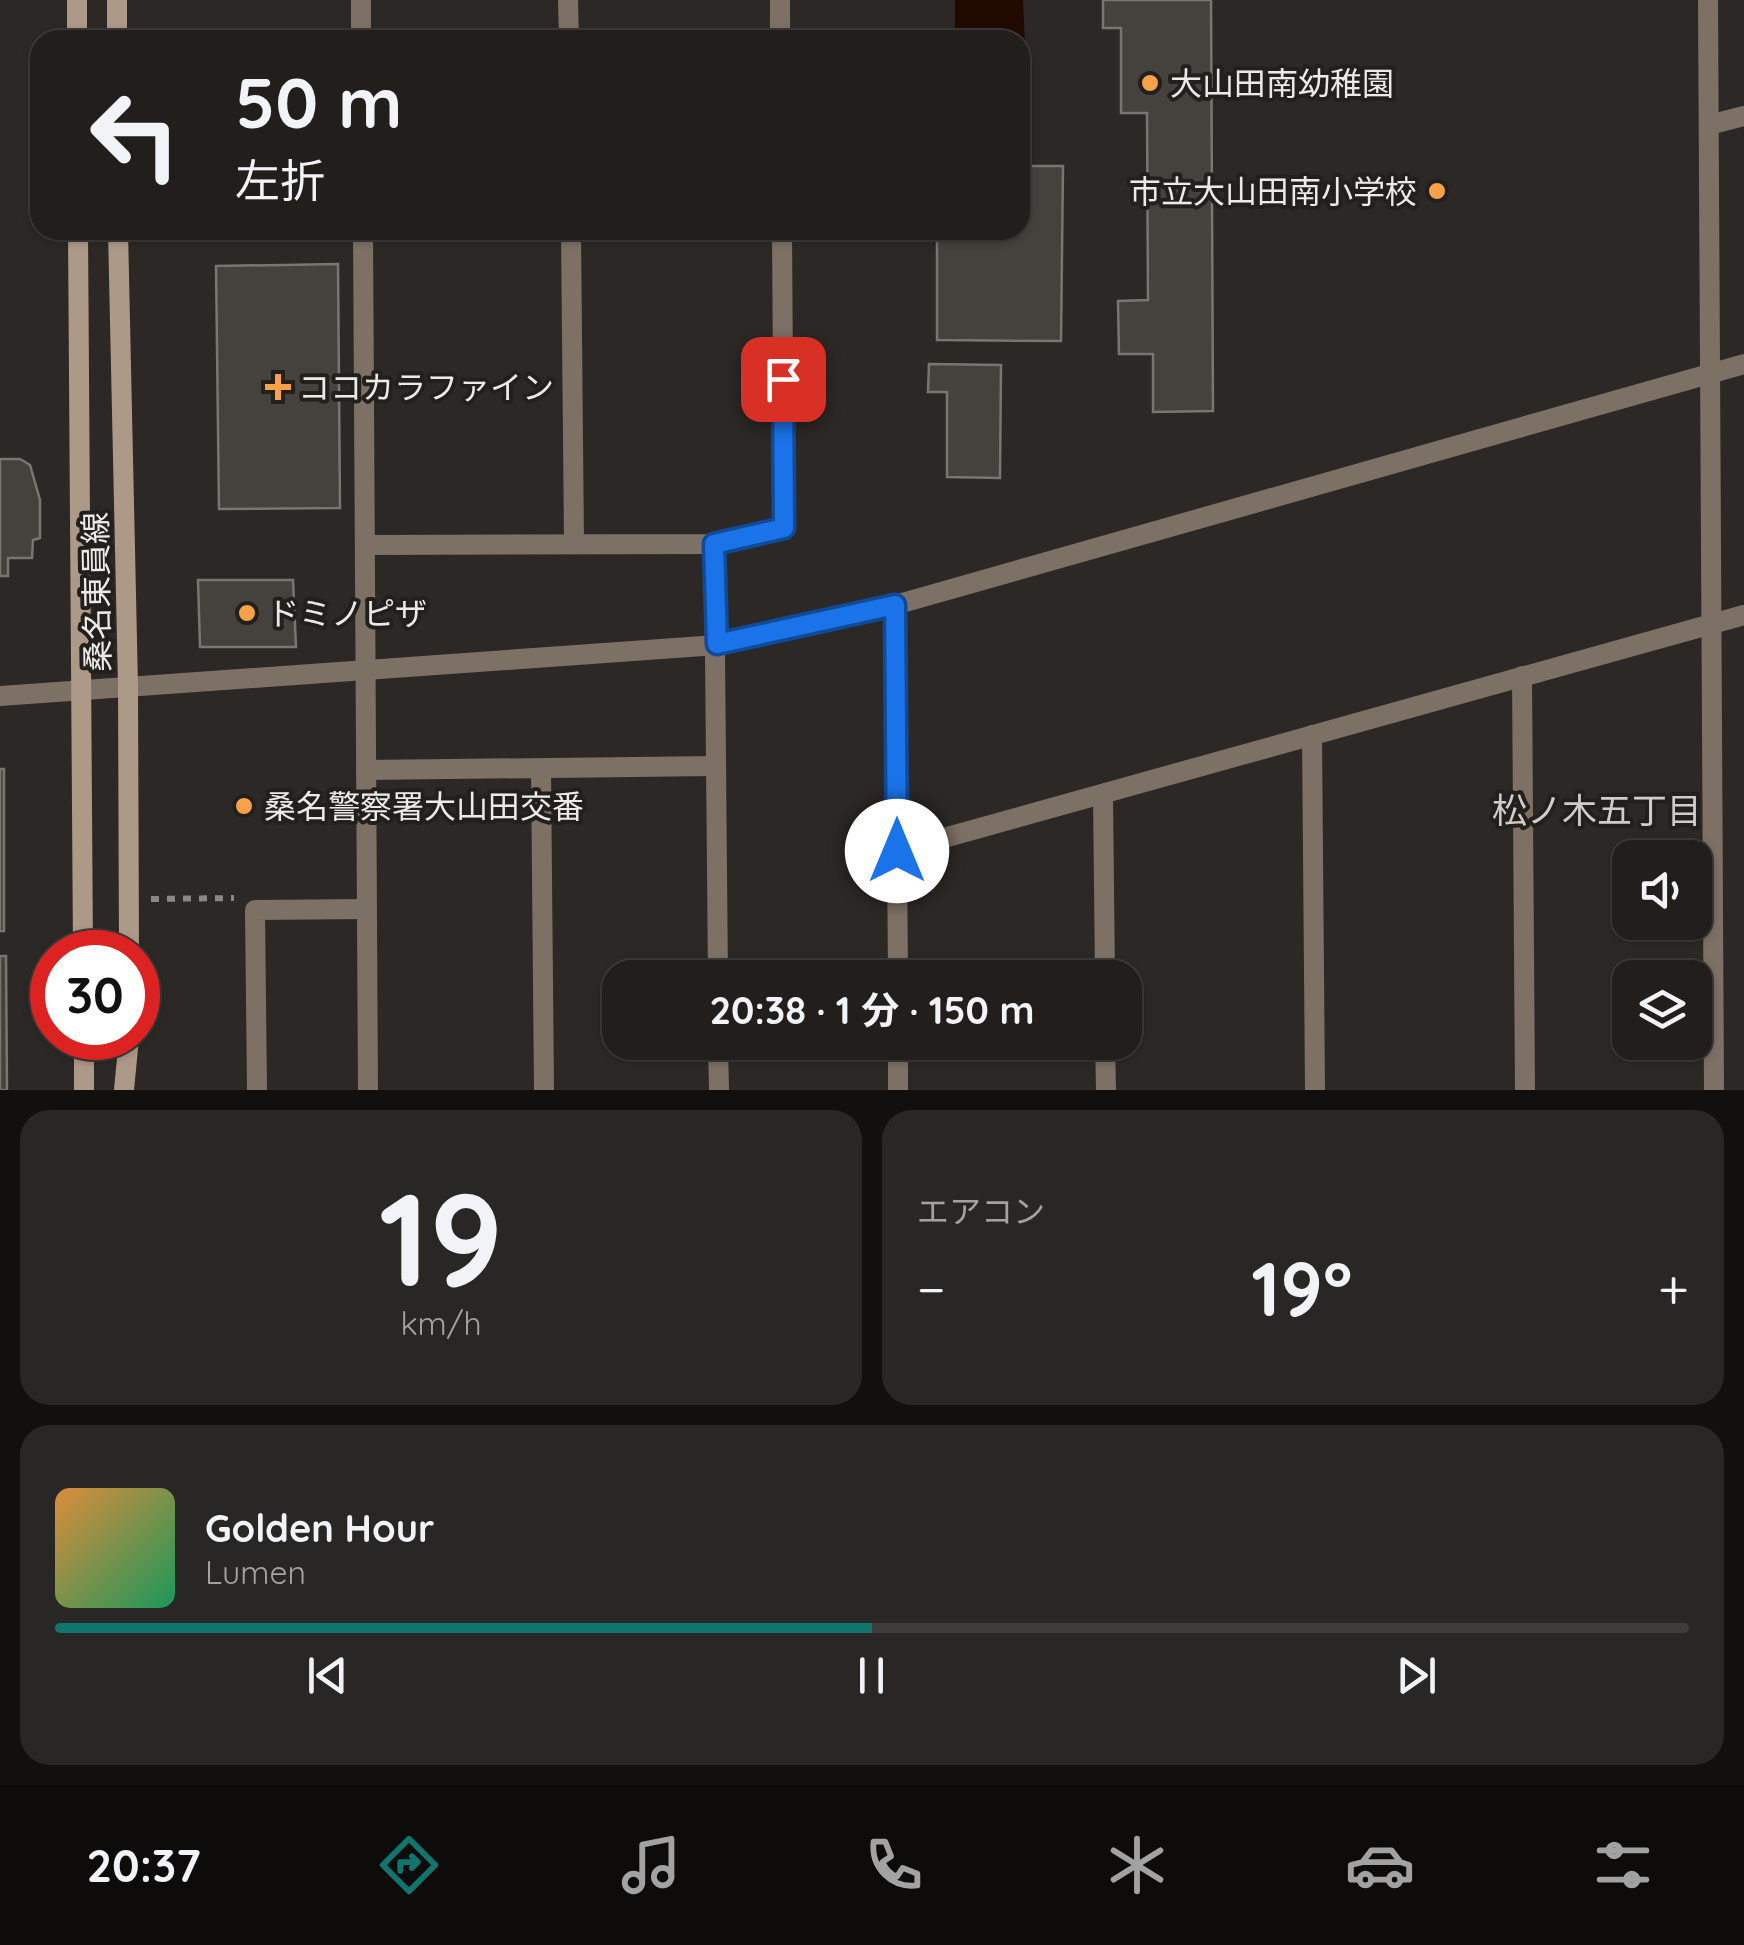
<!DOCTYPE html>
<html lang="ja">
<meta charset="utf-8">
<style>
:root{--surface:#211e1c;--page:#292725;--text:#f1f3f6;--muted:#a2a2a3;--line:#3e3c3b;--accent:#0f766e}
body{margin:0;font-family:Quicksand,"Noto Sans JP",sans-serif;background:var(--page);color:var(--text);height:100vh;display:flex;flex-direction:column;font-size:38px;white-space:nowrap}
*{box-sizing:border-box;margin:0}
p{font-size:32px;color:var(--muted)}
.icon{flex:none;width:55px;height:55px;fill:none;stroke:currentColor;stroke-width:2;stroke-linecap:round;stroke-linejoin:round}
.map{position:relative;height:1090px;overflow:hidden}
.panel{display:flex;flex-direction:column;gap:20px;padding:20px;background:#12100f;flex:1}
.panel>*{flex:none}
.top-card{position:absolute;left:30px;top:30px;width:1000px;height:210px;border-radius:30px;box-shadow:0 2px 8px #0004,0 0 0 2px var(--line);background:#211e1c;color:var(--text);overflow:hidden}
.buttons{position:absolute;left:1612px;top:840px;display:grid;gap:20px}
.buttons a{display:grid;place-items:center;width:100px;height:100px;border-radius:20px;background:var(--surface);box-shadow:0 2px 8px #0004,0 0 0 2px var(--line);font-size:50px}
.speed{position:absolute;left:30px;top:930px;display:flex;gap:20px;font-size:50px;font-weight:700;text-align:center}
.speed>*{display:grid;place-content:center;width:130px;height:130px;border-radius:50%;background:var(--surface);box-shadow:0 2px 8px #0004,0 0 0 2px var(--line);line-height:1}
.speed .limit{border:15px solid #d22;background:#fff;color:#111}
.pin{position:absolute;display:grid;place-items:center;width:85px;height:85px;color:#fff;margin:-42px;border-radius:20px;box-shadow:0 5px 15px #0006}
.me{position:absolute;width:110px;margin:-55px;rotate:0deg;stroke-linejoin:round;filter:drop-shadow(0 0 8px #0008)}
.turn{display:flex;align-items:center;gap:35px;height:210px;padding:0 40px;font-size:45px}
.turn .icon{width:130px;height:130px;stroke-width:2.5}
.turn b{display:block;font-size:70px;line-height:85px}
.big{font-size:75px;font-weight:700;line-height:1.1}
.panel .tile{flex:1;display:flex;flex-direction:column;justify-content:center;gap:15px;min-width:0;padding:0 35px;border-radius:30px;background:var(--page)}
.panel .dial{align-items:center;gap:0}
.dial b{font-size:130px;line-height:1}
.song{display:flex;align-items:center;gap:30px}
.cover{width:120px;height:120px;border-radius:15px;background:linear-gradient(135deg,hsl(30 70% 55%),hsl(150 70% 35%))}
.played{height:10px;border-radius:5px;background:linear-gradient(90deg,var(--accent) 50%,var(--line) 50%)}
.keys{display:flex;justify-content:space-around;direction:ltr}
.heat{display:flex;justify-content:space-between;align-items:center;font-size:55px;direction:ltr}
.panel .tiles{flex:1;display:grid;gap:20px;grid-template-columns:1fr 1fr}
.tile:last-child{grid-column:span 2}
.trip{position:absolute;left:602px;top:960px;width:540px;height:100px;border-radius:30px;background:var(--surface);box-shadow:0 2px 8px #0004,0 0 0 2px var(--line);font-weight:700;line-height:100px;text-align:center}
.tab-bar{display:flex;height:160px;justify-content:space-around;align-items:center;background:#0d0c0b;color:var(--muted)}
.tab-bar .icon{width:70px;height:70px}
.tab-bar .active{color:var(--accent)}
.tab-bar b{font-size:45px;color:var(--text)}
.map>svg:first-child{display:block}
.water{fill:#200a00}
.building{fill:#45413d;stroke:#7a7571;stroke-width:2.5}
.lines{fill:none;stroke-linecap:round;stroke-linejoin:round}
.path{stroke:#8a8784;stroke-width:6;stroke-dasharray:8 8;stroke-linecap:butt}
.street{stroke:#7d7065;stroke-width:20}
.secondary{stroke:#ad9987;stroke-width:20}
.route-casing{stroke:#114b97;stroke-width:25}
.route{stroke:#1a73e8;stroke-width:18}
.poi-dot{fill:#f7a149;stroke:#221f1c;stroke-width:4}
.labels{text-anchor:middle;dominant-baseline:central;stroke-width:8;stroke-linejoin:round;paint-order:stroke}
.poi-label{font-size:32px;fill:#ece9e7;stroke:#221f1c;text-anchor:start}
.street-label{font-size:32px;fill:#ece9e7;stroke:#221f1c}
.neighbourhood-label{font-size:35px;fill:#d1ccc8;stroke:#221f1c}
</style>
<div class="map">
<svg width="1744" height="1090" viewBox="0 0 1744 1090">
<rect width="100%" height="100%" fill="#2c2825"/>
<!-- water -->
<polygon class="water" points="955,0 1023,0 1027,90 1020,91 1020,40 955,40"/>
<!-- building -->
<g class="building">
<polygon points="1103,0 1211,0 1213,411 1153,412 1153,354 1119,354 1118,301 1148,300 1147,113 1121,113 1121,28 1103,28"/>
<polygon points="1020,166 1063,166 1061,341 937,340 937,230 1020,230"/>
<polygon points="338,264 340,508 219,509 216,266"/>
<polygon points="929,364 1001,365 1000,478 947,477 947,392 928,392"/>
<polygon points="0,459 20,459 30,465 40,500 40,538 33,540 32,558 8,558 8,576 0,576"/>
<polygon points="198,580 293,580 296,647 200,647"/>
<rect x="0" y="769" width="4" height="162"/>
<polygon points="0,956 6,956 7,1090 0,1090"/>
</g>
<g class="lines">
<!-- path -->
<polyline class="path" points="151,899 234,898"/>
<!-- street -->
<g class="street">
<polyline points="361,0 361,40"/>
<polyline points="568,0 569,40"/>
<polyline points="780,0 780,40"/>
<polyline points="1708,0 1714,1090"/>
<polyline points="1709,125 1744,116"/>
<polyline points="363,230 368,1090"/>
<polyline points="571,230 574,543"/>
<polyline points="714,544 718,978"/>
<polyline points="365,545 714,544 784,528 782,230"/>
<polyline points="895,605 898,978"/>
<polyline points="1522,676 1525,1090"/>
<polyline points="0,696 717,645 895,605 1744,364"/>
<polyline points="1312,735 1315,1090"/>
<polyline points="541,769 544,1090"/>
<polyline points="366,770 716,766"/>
<polyline points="1103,795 1105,978"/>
<polyline points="897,851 1744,615"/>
<polyline points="718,1042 719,1090"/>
<polyline points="898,1042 898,1090"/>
<polyline points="1105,1042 1106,1090"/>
<polyline points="257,1090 255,910 366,909"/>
</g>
<!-- secondary -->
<g class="secondary">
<polyline points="77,0 77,40"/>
<polyline points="117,0 117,40"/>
<polyline points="78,230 83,952"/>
<polyline points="118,230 128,686 129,952"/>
<polyline points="84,1038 84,1090"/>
<polyline points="124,1090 129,1038"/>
</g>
</g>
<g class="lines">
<!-- route casing -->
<g class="route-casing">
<polyline id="route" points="783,379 784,528 714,544 717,644 895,605 897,851"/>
</g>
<!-- route -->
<use href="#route" class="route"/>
</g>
<!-- markers -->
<g class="poi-dot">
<circle cx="1150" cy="83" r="10"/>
<circle cx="1437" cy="191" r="10"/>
<path d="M273 372h10v10h10v10h-10v10h-10v-10h-10v-10h10z"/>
<circle cx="247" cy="613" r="10"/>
<circle cx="244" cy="806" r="10"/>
</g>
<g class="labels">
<!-- poi labels -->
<g class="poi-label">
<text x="1170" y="83">大山田南幼稚園</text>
<text x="1417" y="191" text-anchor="end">市立大山田南小学校</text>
<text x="298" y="387">ココカラファイン</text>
<text x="267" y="613">ドミノピザ</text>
<text x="264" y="806">桑名警察署大山田交番</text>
</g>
<!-- street labels -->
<g class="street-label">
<text transform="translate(96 592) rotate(-91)">桑名東員線</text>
</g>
<!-- neighbourhood labels -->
<g class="neighbourhood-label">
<text x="1597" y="810">松ノ木五丁目</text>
</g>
</g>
</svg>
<div class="buttons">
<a><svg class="icon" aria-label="sound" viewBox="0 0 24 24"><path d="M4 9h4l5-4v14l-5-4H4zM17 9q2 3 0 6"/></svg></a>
<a><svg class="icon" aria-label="layers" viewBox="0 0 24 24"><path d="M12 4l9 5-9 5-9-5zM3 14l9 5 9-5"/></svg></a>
</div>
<div class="speed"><div class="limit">30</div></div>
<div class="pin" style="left:783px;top:379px;background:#d93025"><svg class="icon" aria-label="arrive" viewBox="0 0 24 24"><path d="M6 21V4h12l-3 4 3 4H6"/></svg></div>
<svg class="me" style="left:897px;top:851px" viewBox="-20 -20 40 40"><circle r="19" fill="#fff"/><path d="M0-13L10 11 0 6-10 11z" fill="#1a73e8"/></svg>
<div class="trip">20:38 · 1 分 · 150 m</div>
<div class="top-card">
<div class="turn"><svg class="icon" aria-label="left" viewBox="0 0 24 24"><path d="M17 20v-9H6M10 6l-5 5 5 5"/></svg><div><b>50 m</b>左折</div></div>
</div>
</div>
<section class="panel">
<div class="tiles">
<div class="tile dial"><b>19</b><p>km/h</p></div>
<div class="tile"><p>エアコン</p>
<div class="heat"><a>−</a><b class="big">19°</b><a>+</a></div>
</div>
<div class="tile">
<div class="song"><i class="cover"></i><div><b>Golden Hour</b><p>Lumen</p></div></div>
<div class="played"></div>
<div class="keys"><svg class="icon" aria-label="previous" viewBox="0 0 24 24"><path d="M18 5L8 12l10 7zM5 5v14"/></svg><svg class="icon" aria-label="pause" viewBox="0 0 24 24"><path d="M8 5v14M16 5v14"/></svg><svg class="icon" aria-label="next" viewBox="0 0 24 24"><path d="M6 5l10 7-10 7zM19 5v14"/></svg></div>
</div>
</div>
</section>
<nav class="tab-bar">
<b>20:37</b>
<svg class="icon active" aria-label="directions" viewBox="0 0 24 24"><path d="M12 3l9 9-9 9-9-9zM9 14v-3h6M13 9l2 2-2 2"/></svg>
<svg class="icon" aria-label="music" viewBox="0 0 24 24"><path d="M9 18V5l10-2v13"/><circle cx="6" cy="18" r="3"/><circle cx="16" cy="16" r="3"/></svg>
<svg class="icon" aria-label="phone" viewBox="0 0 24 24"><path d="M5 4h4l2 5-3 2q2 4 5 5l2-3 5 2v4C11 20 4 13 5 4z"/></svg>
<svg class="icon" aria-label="climate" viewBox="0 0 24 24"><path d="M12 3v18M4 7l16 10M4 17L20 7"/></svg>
<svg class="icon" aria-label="car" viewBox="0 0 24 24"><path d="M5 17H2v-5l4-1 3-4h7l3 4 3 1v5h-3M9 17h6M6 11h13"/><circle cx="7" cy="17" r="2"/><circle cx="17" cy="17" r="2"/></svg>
<svg class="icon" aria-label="filters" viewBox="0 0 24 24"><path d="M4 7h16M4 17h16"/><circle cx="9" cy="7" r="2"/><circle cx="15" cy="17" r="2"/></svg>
</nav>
